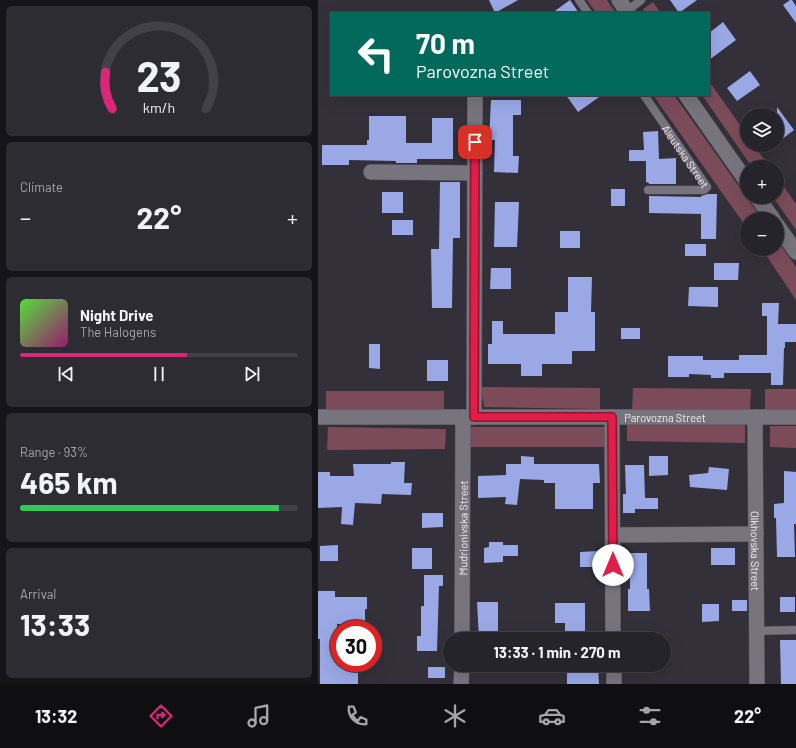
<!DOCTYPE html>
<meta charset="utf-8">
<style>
:root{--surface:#26242b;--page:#2e2c33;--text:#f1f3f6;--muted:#a4a4a9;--line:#424147;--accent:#db2777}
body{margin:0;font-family:Barlow,sans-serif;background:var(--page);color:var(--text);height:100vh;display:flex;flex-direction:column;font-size:15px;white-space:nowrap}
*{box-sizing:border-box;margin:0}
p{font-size:13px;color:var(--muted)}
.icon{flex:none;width:22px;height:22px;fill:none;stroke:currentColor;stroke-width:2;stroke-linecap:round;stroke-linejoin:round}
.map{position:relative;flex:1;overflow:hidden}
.side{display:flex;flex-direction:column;gap:6px;padding:6px;background:#151418;width:318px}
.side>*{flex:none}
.guide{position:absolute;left:12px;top:12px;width:380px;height:84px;border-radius:0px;box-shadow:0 4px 16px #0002,0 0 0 1px var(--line);background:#00695c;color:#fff;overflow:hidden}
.tools{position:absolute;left:422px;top:108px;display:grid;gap:8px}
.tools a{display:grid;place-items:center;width:44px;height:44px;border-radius:50%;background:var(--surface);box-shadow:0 4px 16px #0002,0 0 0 1px var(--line);font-size:20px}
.speed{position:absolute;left:12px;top:620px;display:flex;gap:8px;font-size:20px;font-weight:700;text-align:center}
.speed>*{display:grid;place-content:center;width:52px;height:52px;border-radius:50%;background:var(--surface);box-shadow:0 4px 16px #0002,0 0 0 1px var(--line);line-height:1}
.speed .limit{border:6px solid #d22;background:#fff;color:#111}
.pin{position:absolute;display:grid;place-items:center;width:34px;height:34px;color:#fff;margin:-17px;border-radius:8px;box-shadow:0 2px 6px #0006}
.me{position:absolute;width:44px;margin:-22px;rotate:0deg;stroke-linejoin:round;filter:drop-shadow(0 0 3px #0008)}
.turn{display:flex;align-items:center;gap:14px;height:84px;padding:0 20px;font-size:18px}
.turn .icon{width:52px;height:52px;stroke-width:2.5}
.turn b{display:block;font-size:28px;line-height:34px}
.big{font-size:30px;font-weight:700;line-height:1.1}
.side .tile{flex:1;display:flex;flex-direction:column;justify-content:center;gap:6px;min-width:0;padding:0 14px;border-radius:6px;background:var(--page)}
.side .dial{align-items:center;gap:0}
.dial svg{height:104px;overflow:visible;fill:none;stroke:var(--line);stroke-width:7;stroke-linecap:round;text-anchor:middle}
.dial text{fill:var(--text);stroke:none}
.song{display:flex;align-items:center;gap:12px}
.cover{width:48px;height:48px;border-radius:6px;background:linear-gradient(135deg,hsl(110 70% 55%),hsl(320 70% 35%))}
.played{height:4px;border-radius:2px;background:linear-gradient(90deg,var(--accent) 60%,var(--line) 60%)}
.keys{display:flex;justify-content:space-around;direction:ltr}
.heat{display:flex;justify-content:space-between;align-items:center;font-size:22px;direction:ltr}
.charge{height:6px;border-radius:3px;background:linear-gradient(90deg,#34c759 93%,var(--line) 0)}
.trip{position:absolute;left:125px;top:632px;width:228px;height:40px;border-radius:20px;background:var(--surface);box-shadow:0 4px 16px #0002,0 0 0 1px var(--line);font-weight:700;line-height:40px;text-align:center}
.menu{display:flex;height:64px;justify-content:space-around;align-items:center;background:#0f0e11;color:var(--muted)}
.menu .icon{width:28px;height:28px}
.menu .on{color:var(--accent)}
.menu b{font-size:18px;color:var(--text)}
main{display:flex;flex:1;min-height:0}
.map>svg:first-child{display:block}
.grass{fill:#7b4b5a}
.building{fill:#9aa8e6}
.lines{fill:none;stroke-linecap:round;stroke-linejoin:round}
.lane-casing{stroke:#524f57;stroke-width:9}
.street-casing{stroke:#524f57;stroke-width:16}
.lane{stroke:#78747e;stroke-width:8}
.street{stroke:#78747e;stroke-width:15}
.route-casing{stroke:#92132f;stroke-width:10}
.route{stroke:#e11d48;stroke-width:7}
.labels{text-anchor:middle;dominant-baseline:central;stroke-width:4;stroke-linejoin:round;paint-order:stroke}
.street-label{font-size:11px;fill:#efedf3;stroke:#333039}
</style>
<main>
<section class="side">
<div class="tile dial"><svg viewBox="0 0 100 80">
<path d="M14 69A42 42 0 1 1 86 69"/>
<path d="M14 69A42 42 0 0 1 9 41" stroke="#db2777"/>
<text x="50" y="56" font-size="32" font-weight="700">23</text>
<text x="50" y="72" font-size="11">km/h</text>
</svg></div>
<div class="tile"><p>Climate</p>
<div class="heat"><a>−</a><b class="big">22°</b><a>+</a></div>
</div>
<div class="tile">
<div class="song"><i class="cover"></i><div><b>Night Drive</b><p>The Halogens</p></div></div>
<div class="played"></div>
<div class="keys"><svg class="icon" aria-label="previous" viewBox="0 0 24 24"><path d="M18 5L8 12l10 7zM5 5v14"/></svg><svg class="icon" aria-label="pause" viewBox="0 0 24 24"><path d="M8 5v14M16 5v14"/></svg><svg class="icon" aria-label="next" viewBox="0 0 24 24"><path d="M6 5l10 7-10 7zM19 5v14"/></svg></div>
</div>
<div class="tile"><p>Range · 93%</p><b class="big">465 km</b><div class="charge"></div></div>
<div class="tile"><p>Arrival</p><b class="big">13:33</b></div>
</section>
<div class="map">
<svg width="478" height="684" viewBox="0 0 478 684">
<rect width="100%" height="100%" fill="#333039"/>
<!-- grass -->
<g class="grass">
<polygon points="269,0 289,0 298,13 278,13"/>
<polygon points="335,2 343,13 327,13 325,9"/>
<polygon points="391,81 429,135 429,145 436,145 452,167 434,167 384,95 391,95"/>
<polygon points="335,95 356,95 444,219 429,219 429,228"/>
<polygon points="459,177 478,204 478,230 455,197 459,197"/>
<polygon points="459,240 478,267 478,300 444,249 459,249"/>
<polygon points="163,387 282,388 282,409 166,407"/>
<polygon points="315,388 433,389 432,411 314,409"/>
<rect x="447" y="389" width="31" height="22"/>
<polygon points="8,391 126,391 126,413 8,412"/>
<polygon points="309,420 427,422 427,443 309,441"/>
<polygon points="452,426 478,426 478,448 452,447"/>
<polygon points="10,427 128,429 127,449 9,450"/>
<rect x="152" y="427" width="136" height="20"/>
</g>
<!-- building -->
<g class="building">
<polygon points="171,0 200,0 177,13"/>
<polygon points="252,0 261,13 234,13"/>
<polygon points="352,0 379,0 361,13"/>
<polygon points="472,0 474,0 478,6 478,23 465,5"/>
<polygon points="405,22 418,40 391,60 391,33"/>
<polygon points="432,71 442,85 419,101 409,88"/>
<polygon points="248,95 284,95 260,112"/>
<polygon points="173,100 203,100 203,115 195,115 195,156 201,156 200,173 176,172 177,140 171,140"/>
<polygon points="459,107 476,130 459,143"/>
<polygon points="51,116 88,116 88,143 114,143 114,118 135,118 135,159 99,159 99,163 78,163 78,161 31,160 31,165 4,165 4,145 49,145 49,140 51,140"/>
<polygon points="340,131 341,159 358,158 358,184 331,184 331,183 328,182 328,161 311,161 311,150 326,150 325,132"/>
<polygon points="122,182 142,182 142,238 135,238 134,308 114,308 113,249 121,249"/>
<rect x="293" y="189" width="14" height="17"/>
<rect x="64" y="192" width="21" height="21"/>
<polygon points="390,194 399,194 398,239 383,239 383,214 331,213 331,196 383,197 383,196"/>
<polygon points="177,202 201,202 199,247 176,247"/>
<rect x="74" y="220" width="21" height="15"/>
<rect x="242" y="231" width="20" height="17"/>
<rect x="367" y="244" width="21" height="12"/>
<polygon points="396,263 421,263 420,280 396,280"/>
<polygon points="173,268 193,268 193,289 172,289"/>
<polygon points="250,277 274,277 273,312 277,312 277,351 254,351 254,364 224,364 224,376 203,376 203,364 170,364 170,344 174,344 174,321 185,321 185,334 237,334 237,312 250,312"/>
<polygon points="371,287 400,287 400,307 370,306"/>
<polygon points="444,303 461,303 460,324 478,324 478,342 467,342 467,348 466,348 465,385 453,385 453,373 406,373 406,378 393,378 393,375 371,374 371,377 350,377 350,356 385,356 385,360 421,360 421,355 449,355 449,316 444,316"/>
<rect x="303" y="328" width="19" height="11"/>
<polygon points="51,344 62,344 62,369 51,368"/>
<rect x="109" y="360" width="21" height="21"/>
<polygon points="203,456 216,457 216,464 281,464 282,483 275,483 275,509 237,509 237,483 226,483 226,480 202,479 199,505 187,504 188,497 160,498 160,476 188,475 188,464 203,464"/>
<polygon points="331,456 350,456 350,475 331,476"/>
<polygon points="73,462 87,462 86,483 94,483 93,495 64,494 63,504 37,503 35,525 23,524 24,507 0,508 0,472 12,472 12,476 36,476 35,464 73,464"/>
<polygon points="307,465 326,465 327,498 340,498 340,509 317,509 317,513 305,513 305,494 308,494"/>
<polygon points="391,467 411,469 409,490 372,487 371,475 390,473"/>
<polygon points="466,471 478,472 478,524 476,524 477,557 459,557 458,518 456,518 456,504 466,503"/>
<polygon points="104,513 125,513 125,527 104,528"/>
<polygon points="171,542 185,542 185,545 200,545 200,556 185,556 185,562 166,563 166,548 171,547"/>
<polygon points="20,545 20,561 2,561 2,546"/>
<rect x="94" y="548" width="20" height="21"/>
<rect x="393" y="548" width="24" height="17"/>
<polygon points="281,551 281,567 262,567 262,552"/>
<polygon points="312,553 329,553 329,589 331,589 332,611 310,611 310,589 312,589"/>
<polygon points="106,575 125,575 125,586 121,586 119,651 99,651 99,636 103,636 103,606 106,606"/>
<polygon points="0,591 17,591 17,597 49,597 49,609 47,609 47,624 19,624 19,663 40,663 40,684 2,684 2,639 0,639"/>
<rect x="462" y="597" width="15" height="15"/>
<rect x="414" y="600" width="15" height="11"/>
<polygon points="159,602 180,602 180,639 161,639"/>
<polygon points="237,603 267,603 267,639 247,639 247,623 237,623"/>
<polygon points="384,604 401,604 401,621 384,622"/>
<polygon points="462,640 478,640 478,684 463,684"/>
<polygon points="261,665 280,665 281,684 249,684 249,672 261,672"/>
<rect x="110" y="667" width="17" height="11"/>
</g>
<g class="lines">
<!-- lane casing -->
<g class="lane-casing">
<g id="lane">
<polyline points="261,0 270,13"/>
<polyline points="309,11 323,0"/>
<path id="s1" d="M326,95L389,187L386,190H330"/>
<polyline points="439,631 478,630"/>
</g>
</g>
<!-- street casing -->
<g class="street-casing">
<g id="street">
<polyline points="301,0 310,13"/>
<polyline points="368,95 429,182"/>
<polyline points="53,172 157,173"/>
<polyline points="439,197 455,219"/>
<polyline points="459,225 478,252"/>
<path id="s2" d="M0,417H478"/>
<polyline points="156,417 157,95"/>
<polyline points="294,417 295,639"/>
<path id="s3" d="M437,417L439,684"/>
<polyline points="295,535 438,534"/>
<path id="s4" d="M144,639L145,417"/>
<polyline points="296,665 296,684"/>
<polyline points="143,684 144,665"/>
</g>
</g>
<!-- lane -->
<use href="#lane" class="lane"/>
<!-- street -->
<use href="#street" class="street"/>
</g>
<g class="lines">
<!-- route casing -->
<g class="route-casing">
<polyline id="route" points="157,142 156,417 294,417 295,565"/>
</g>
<!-- route -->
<use href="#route" class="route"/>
</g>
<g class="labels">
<!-- street labels -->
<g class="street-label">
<text stroke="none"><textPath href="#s1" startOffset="74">Aleutska Street</textPath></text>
<text stroke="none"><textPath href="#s2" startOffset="347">Parovozna Street</textPath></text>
<text stroke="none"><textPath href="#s4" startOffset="111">Mudrionivska Street</textPath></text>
<text stroke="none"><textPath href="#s3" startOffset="134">Olkhovska Street</textPath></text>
</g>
</g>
</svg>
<div class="tools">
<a><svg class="icon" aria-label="layers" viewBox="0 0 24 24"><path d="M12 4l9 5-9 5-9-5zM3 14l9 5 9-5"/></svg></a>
<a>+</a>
<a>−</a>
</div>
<div class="speed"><div class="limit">30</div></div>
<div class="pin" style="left:157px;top:142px;background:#d93025"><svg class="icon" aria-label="arrive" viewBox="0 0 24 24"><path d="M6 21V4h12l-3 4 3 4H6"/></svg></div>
<svg class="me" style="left:295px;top:565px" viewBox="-20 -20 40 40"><circle r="19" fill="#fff"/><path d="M0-13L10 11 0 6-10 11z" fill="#e11d48"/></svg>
<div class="trip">13:33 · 1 min · 270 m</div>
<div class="guide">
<div class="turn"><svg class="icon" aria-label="left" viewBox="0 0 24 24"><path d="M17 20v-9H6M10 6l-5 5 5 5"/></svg><div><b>70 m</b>Parovozna Street</div></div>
</div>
</div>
</main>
<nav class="menu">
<b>13:32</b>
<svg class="icon on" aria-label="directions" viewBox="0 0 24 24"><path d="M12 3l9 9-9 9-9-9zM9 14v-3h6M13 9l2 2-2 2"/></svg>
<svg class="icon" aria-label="music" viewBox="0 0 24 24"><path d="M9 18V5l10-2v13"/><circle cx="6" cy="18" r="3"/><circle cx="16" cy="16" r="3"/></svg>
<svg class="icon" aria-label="phone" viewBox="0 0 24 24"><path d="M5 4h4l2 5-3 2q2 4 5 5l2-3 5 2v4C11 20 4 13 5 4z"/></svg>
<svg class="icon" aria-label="climate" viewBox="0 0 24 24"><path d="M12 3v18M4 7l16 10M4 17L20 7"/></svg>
<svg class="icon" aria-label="car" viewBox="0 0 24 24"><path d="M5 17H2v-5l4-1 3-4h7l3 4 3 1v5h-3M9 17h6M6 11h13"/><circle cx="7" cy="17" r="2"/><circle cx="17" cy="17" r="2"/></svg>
<svg class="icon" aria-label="filters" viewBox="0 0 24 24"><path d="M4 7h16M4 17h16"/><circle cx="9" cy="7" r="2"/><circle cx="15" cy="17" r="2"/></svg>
<b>22°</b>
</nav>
